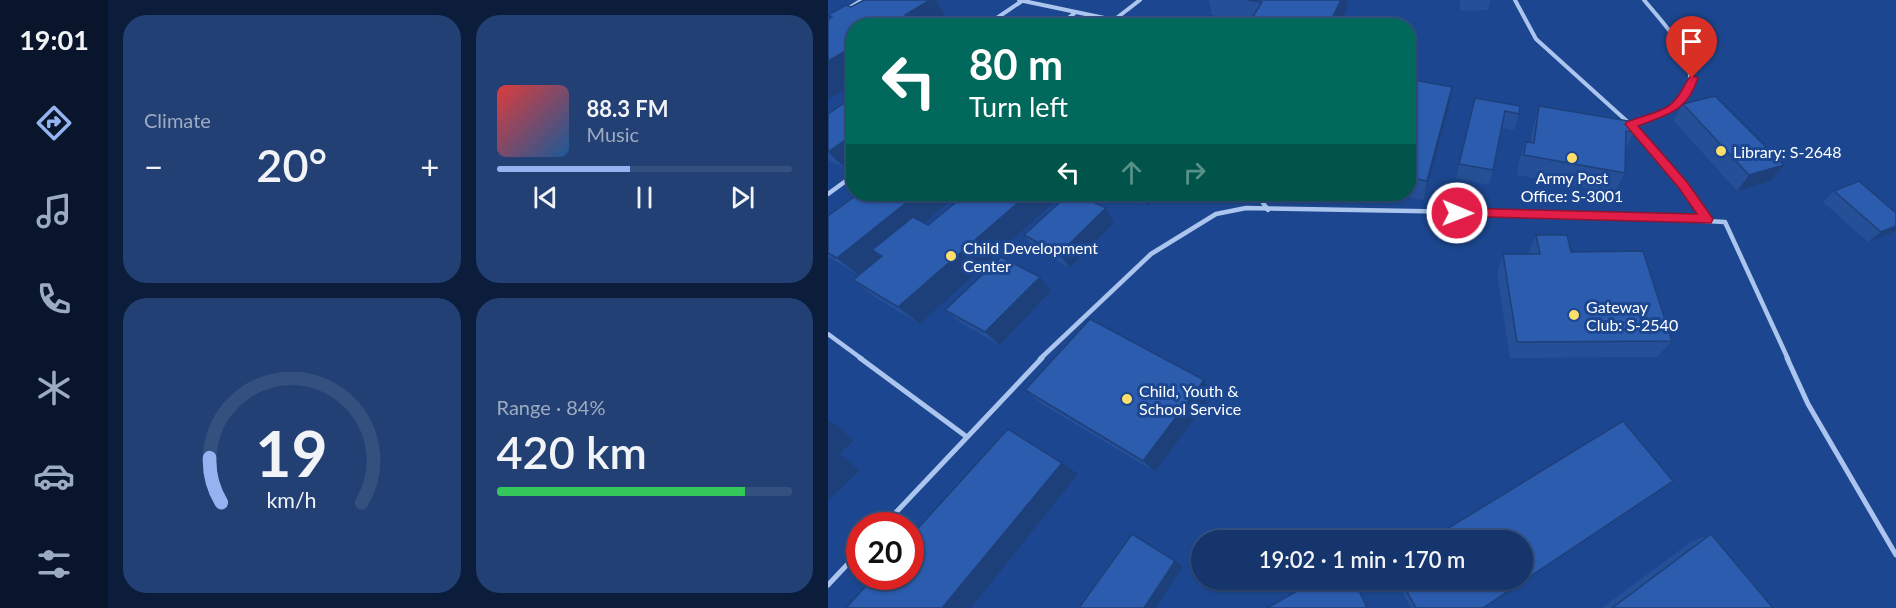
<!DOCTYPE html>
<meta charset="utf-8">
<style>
:root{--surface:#15356c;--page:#224074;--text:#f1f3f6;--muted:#9dabc2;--line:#34507f;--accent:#95b2f1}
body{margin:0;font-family:Lato,sans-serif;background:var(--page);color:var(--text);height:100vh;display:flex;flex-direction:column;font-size:22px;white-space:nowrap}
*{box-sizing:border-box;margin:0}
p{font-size:20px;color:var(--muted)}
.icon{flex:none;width:33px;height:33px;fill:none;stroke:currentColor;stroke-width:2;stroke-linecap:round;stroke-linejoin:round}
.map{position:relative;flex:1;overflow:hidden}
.panel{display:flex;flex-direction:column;gap:15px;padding:15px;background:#0c1d3b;width:720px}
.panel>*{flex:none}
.top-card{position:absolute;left:18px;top:18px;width:570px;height:183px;border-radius:24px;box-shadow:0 2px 4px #0004,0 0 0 2px var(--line);background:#00695c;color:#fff;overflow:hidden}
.speed{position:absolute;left:18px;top:512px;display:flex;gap:12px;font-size:30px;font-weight:700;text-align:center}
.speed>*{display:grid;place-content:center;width:78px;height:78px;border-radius:50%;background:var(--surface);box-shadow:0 2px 4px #0004,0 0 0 2px var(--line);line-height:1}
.speed .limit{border:9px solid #d22;background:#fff;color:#111}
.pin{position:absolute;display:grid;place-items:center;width:51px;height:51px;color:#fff;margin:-62px -26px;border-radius:50% 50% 50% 0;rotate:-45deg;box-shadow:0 0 6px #0007}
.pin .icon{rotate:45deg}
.me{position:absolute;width:66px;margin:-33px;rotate:91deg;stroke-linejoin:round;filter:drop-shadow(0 0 4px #0008)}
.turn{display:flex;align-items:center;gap:21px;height:126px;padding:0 24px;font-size:27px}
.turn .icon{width:78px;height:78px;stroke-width:2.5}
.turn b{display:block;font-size:42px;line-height:51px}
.lanes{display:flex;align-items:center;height:57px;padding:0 24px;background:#0003;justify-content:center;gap:30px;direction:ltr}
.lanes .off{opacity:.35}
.big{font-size:45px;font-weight:600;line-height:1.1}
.panel .widget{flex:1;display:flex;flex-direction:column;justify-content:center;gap:9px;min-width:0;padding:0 21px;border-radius:24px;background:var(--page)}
.panel .dial{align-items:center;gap:0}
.dial svg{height:156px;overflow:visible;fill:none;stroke:var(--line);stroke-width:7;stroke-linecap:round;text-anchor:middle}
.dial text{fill:var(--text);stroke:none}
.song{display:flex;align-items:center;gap:18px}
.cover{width:72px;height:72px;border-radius:9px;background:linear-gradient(135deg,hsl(0 70% 55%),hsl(210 70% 35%))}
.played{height:6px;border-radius:3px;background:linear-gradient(90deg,var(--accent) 45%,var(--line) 45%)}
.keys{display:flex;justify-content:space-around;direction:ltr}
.heat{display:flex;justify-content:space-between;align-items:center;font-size:33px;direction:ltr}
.charge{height:9px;border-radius:4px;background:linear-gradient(90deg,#34c759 84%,var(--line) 0)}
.panel .tiles{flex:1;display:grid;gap:15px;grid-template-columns:repeat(2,1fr)}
.trip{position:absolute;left:363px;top:530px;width:342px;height:60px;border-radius:30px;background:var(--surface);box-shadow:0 2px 4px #0004,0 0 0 2px var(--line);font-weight:600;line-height:60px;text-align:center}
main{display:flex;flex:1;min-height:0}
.tabs{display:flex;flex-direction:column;width:108px;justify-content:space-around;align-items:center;background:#08152b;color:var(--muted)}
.tabs .icon{width:42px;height:42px}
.tabs .current{color:var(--accent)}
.tabs b{font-size:27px;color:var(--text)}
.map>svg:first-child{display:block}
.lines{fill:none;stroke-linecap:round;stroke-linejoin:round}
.service-far2{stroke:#acc5ee;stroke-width:4}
.service-far1{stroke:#acc5ee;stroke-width:4.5}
.service{stroke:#acc5ee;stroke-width:5}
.wall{fill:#254f96}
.shaded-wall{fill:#1e407a}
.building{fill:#2b5cae;stroke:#1e407a;stroke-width:1.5}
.route{fill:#e11d48;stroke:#92132f;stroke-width:1.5}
.poi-dot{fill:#fede6a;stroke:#1c4790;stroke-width:2}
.labels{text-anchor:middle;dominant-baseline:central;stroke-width:6;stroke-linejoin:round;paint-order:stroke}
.poi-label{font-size:16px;fill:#fff;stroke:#1c4790;text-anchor:start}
</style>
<main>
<nav class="tabs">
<b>19:01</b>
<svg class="icon current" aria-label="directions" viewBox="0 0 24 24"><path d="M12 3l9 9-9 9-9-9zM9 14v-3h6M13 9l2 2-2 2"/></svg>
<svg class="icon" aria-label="music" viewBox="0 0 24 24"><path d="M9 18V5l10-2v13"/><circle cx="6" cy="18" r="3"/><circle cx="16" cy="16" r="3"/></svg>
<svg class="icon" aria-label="phone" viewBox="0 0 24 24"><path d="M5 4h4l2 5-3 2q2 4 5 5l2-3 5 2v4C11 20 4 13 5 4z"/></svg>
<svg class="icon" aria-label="climate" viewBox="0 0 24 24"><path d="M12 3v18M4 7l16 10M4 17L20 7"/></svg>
<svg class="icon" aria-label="car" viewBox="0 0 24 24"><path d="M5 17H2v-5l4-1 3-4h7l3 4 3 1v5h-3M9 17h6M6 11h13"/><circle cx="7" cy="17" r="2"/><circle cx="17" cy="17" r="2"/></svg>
<svg class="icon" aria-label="filters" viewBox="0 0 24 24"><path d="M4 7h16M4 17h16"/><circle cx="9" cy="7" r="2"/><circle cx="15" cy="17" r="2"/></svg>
</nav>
<section class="panel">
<div class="tiles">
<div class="widget"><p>Climate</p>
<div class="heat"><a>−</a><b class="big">20°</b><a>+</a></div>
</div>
<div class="widget">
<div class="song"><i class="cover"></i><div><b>88.3 FM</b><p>Music</p></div></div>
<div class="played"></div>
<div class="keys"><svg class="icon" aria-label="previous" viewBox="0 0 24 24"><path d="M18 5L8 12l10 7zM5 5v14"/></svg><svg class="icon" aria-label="pause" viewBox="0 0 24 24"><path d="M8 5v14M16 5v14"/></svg><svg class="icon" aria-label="next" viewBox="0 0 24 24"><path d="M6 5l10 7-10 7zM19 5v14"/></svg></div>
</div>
<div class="widget dial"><svg viewBox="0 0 100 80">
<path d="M14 69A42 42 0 1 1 86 69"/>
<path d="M14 69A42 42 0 0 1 8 46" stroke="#95b2f1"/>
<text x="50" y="56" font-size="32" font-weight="700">19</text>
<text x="50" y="72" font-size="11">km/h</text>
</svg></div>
<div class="widget"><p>Range · 84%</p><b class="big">420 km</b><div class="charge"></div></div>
</div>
</section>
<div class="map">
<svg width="1068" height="608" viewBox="0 0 1068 608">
<rect width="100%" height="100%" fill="#1c4790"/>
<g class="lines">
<!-- service-far2 -->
<g class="service-far2">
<polyline points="191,0 286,20 302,26"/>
<polyline points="687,0 708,39 802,124 833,160"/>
<polyline points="18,10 34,0"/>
<polyline points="286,20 312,0"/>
<polyline points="157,26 194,1"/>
<polyline points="230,26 248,12"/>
<path d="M802,124C815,120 830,117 842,109C890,78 840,29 816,0"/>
</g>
<!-- service-far1 -->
<g class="service-far1">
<polyline points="832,158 855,185 879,219"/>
<polyline points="0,194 26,175"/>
<polyline points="429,194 440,210"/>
<polyline points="0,334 34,359"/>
<polyline points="212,359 323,254 388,214 418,208 747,214 897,222 960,359"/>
</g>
<!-- service -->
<g class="service">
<polyline points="32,358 139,437"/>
<polyline points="959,358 980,404 1068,555"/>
<polyline points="56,525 214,358"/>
<polyline points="0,585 32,551"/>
</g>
</g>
<!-- wall -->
<g class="wall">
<polygon points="381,0 519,0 519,9 511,26 419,26 422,21 384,15"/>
<polygon points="631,0 662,0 660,10 633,11"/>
<polygon points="580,79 624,87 621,108 596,200 561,194 580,194"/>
<polygon points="647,98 691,114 686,130 674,128 665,170 661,185 628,179"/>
<polygon points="855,104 956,165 943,181 909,191 845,120"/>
<polygon points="711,106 806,132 797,150 797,173 786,193 689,175 691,162 698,142 702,143 705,127"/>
<polygon points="0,114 17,168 0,160"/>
<polygon points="1006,191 1068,213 1068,230 1066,232 1040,242 995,202"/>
<polygon points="30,194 131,194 96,223 100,225 138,194 235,194 92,324 48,298 25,280 31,275 0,257 0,216"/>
<polygon points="307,194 341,194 318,206"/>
<polygon points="286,223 242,268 207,250 196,235"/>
<polygon points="708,235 743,252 844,341 829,357 682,358 669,273 675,254 700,254"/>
<polygon points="212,277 223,291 172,345 133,323 117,310"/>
<polygon points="197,390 384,395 327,472 214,404"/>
<polygon points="883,534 945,608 774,608 863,542"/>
<polygon points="567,579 694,579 655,608 583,608"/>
</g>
<!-- shaded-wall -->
<g class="shaded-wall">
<polygon points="98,0 108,0 119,19 109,26 67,26 77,15"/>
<polygon points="513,0 519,0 519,9 511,26 500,26"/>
<polygon points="26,46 26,78 14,86 17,89 0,100 0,61"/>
<polygon points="624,87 621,108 596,200 599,181"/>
<polygon points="26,134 26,162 17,168 0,152"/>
<polygon points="956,165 943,181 909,191 921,175"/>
<polygon points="89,194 131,194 55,257 44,250 54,258 32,276 9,258"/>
<polygon points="200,194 235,194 92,324 70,307"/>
<polygon points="312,194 341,194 318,206"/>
<polygon points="278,208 286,223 242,268 231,254"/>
<polygon points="1068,226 1068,230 1066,232 1040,242 1053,232"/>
<polygon points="212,277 223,291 172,345 157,332"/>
<polygon points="376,380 384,395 327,472 315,461"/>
<polygon points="0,421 5,423 26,440 12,454 32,470 0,501"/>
<polygon points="234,463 250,474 143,608 114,608"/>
<polygon points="304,534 355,566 328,608 316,608"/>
</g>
<!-- building -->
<g class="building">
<polygon points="36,0 102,0 77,15 81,17 67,26 26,26 26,46 0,61 0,20 4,17 0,15 18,5 23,7"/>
<polygon points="419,0 513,0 500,26 419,26 434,2"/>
<polygon points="233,19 250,26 224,26"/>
<polygon points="369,19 406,26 364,26"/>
<polygon points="580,79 624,87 599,181 580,177"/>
<polygon points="887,96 956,165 921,175 855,104"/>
<polygon points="647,98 692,106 691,114 677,111 665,170 631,164"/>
<polygon points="18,102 26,105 26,134 0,152 0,114"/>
<polygon points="711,106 807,122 806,132 798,131 797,173 696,155 698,142 706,143"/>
<polygon points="1031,181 1068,213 1068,226 1053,232 1006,191"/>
<polygon points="30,194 89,194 9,258 0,253 0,216"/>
<polygon points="138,194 200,194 70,307 25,280 54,256 44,250 85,217 100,225"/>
<polygon points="241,194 248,194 278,208 231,254 196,235"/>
<polygon points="708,235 739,235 743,252 815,251 844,341 689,342 675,254 712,254"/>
<polygon points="173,257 212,277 157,332 117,310"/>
<polygon points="262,319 376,380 315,461 197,390"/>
<polygon points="795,421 845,481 655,608 588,608 572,579 694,579 694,540 601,540"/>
<polygon points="180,429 234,463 114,608 18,608 47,576 82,576 82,537"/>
<polygon points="304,534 347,561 316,608 251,608"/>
<polygon points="883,534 945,608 784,608"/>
<polygon points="490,579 526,579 539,608 439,608"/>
</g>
<!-- route -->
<path class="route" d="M864,75L870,78C859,112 840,114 810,126L859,182L883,216L885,219L883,223L625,216L623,213L625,209L629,208L869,214L851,188L797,124L799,122C811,117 827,114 839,107C853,99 858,78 864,75Z"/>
<!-- markers -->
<g class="poi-dot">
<circle cx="893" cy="151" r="6"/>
<circle cx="744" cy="158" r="6"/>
<circle cx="123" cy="256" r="6"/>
<circle cx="746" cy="315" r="6"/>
<circle cx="299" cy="399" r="6"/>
</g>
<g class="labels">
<!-- poi labels -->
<g class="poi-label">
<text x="905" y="151">Library: S-2648</text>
<text x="744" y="177" text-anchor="middle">Army Post<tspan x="744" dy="18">Office: S-3001</tspan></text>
<text x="135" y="247">Child Development<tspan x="135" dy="18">Center</tspan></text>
<text x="758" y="306">Gateway<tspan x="758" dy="18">Club: S-2540</tspan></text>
<text x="311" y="390">Child, Youth &amp;<tspan x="311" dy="18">School Service</tspan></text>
</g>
</g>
</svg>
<div class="speed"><div class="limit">20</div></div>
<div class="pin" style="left:864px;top:78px;background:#d93025"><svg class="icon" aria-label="arrive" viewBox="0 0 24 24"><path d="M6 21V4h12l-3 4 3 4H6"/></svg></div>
<svg class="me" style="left:629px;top:213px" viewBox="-20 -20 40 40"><circle r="17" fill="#e11d48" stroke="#fff" stroke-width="3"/><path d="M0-11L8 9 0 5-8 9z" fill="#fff"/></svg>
<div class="trip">19:02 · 1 min · 170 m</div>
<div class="top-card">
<div class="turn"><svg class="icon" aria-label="left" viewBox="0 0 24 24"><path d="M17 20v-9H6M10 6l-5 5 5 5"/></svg><div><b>80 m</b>Turn left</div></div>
<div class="lanes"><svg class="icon" aria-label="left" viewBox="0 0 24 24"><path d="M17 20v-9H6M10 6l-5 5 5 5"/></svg><svg class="icon off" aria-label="ahead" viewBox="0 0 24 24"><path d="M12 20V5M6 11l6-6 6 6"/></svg><svg class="icon off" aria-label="right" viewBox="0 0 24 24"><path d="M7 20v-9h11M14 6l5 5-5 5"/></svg></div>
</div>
</div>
</main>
